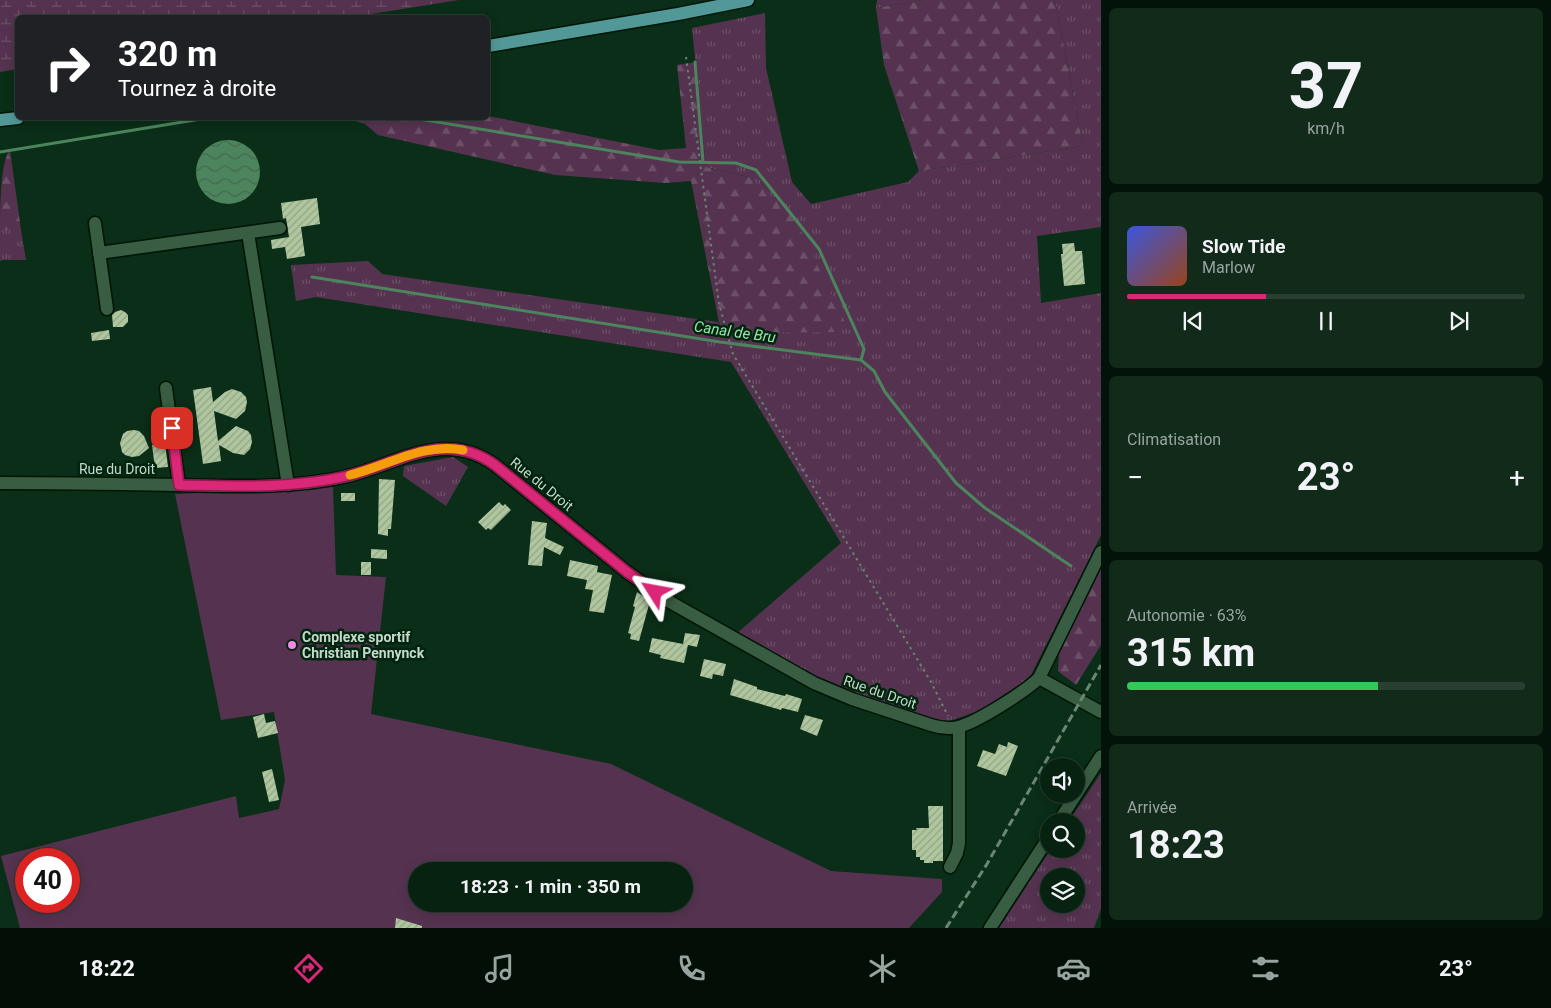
<!DOCTYPE html>
<html lang="fr">
<meta charset="utf-8">
<style>
:root{--surface:#082211;--page:#112a1a;--text:#f1f3f6;--muted:#98a49f;--line:#293f31;--accent:#db2777}
body{margin:0;font-family:Roboto,sans-serif;background:var(--page);color:var(--text);height:100vh;display:flex;flex-direction:column;font-size:19px;white-space:nowrap}
*{box-sizing:border-box;margin:0}
p{font-size:16px;color:var(--muted)}
.icon{flex:none;width:28px;height:28px;fill:none;stroke:currentColor;stroke-width:2;stroke-linecap:round;stroke-linejoin:round}
.map{position:relative;flex:1;overflow:hidden}
.side{display:flex;flex-direction:column;gap:8px;padding:8px;background:#041309;width:450px}
.side>*{flex:none}
.banner{position:absolute;left:15px;top:15px;width:475px;height:105px;border-radius:8px;box-shadow:0 2px 12px #0003,0 0 0 1px var(--line);background:#202124;color:#fff;overflow:hidden}
.controls{position:absolute;left:1040px;top:758px;display:grid;gap:10px}
.controls a{display:grid;place-items:center;width:45px;height:45px;border-radius:50%;background:var(--surface);box-shadow:0 2px 12px #0003,0 0 0 1px var(--line);font-size:25px}
.speed{position:absolute;left:15px;top:848px;display:flex;gap:10px;font-size:25px;font-weight:700;text-align:center}
.speed>*{display:grid;place-content:center;width:65px;height:65px;border-radius:50%;background:var(--surface);box-shadow:0 2px 12px #0003,0 0 0 1px var(--line);line-height:1}
.speed .limit{border:8px solid #d22;background:#fff;color:#111}
.pin{position:absolute;display:grid;place-items:center;width:42px;height:42px;color:#fff;margin:-21px;border-radius:10px;box-shadow:0 2px 8px #0006}
.me{position:absolute;width:55px;margin:-28px;rotate:304deg;stroke-linejoin:round;filter:drop-shadow(0 0 4px #0008)}
.turn{display:flex;align-items:center;gap:18px;height:105px;padding:0 20px;font-size:22px}
.turn .icon{width:65px;height:65px;stroke-width:2.5}
.turn b{display:block;font-size:35px;line-height:42px}
.big{font-size:38px;font-weight:700;line-height:1.1}
.side .tile{flex:1;display:flex;flex-direction:column;justify-content:center;gap:8px;min-width:0;padding:0 18px;border-radius:8px;background:var(--page)}
.side .dial{align-items:center;gap:0}
.dial b{font-size:65px;line-height:1}
.song{display:flex;align-items:center;gap:15px}
.cover{width:60px;height:60px;border-radius:8px;background:linear-gradient(135deg,hsl(230 70% 55%),hsl(20 70% 35%))}
.played{height:5px;border-radius:2px;background:linear-gradient(90deg,var(--accent) 35%,var(--line) 35%)}
.keys{display:flex;justify-content:space-around;direction:ltr}
.heat{display:flex;justify-content:space-between;align-items:center;font-size:28px;direction:ltr}
.charge{height:8px;border-radius:4px;background:linear-gradient(90deg,#34c759 63%,var(--line) 0)}
.trip{position:absolute;left:408px;top:862px;width:285px;height:50px;border-radius:25px;background:var(--surface);box-shadow:0 2px 12px #0003,0 0 0 1px var(--line);font-weight:700;line-height:50px;text-align:center}
.tabs{display:flex;height:80px;justify-content:space-around;align-items:center;background:#030e07;color:var(--muted)}
.tabs .icon{width:35px;height:35px}
.tabs .selected{color:var(--accent)}
.tabs b{font-size:22px;color:var(--text)}
main{display:flex;flex:1;min-height:0}
.map>svg:first-child{display:block}
.grass{fill:url(#grass-tufts);fill-rule:evenodd}
.forest{fill:url(#forest-firs)}
.wetland{fill:url(#wetland-marsh)}
.pitch{fill:#553350;fill-rule:evenodd}
.water{fill:url(#water-waves)}
.lines{fill:none;stroke-linecap:round;stroke-linejoin:round}
.stream{stroke:#4c845d;stroke-width:3}
.building{fill:url(#building-hatch)}
.minor-casing{stroke:#001505;stroke-width:15}
.major-casing{stroke:#001505;stroke-width:15}
.path{stroke:#678370;stroke-width:2;stroke-dasharray:2.5 4;stroke-linecap:butt}
.minor{stroke:#395d43;stroke-width:12}
.major{stroke:#529899;stroke-width:12}
.rail{stroke:#6b8774;stroke-width:3;stroke-dasharray:8 4;stroke-linecap:butt}
.route-casing{stroke:#8e194d;stroke-width:12}
.route{stroke:#db2777;stroke-width:9}
.slow{stroke:#f59e0b;stroke-width:9}
.poi-dot{fill:#f987e9;stroke:#01240e;stroke-width:2}
.labels{text-anchor:middle;dominant-baseline:central;stroke-width:5;stroke-linejoin:round;paint-order:stroke}
.street-label{font-size:14px;fill:#c5d9ca;stroke:#01240e}
.poi-label{font-size:14px;font-weight:bold;fill:#c5d9ca;stroke:#01240e;text-anchor:start}
.water-label{font-size:15px;font-style:italic;fill:#94e7ac;stroke:#01240e}
</style>
<main>
<div class="map">
<svg width="1101" height="928" viewBox="0 0 1101 928">
<defs>
<pattern id="grass-tufts" width="24" height="20" patternUnits="userSpaceOnUse" patternTransform="scale(1.25)"><rect width="24" height="20" fill="#553350"/><path d="M3 7l-1-3M5 7V3M7 7l1-3M15 17l-1-3M17 17v-4M19 17l1-3" fill="none" stroke="#6c5068"/></pattern>
<pattern id="forest-firs" width="22" height="20" patternUnits="userSpaceOnUse" patternTransform="scale(1.25)"><rect width="22" height="20" fill="#553350"/><path d="M5 1l3.5 6h-7zM16 11l3.5 6h-7z" fill="#6c5068"/></pattern>
<pattern id="wetland-marsh" width="20" height="14" patternUnits="userSpaceOnUse" patternTransform="scale(1.25)"><rect width="20" height="14" fill="#553350"/><path d="M1 5h8M5 5V1M11 12h8M15 12V8" fill="none" stroke="#6c5068"/></pattern>
<pattern id="water-waves" width="16" height="10" patternUnits="userSpaceOnUse" patternTransform="scale(1.25)"><rect width="16" height="10" fill="#4c845d"/><path d="M0 5q4-4 8 0t8 0" fill="none" stroke="#456950"/></pattern>
<pattern id="building-hatch" width="6" height="6" patternUnits="userSpaceOnUse" patternTransform="scale(1.25)"><rect width="6" height="6" fill="#afc69f"/><path d="M-1 1l2-2M0 6l6-6M5 7l2-2" fill="none" stroke="#92a586"/></pattern>
</defs>
<rect width="100%" height="100%" fill="#0a2e17"/>
<!-- grass -->
<g class="grass">
<polygon points="877,0 923,0 876,8"/>
<polygon points="1055,0 1101,0 1101,227 1037,236 1041,303 1101,293 1101,535 1031,675 1017,687 979,711 946,722 924,718 840,690 736,634 841,543 731,362 316,297 296,301 291,265 368,261 382,274 718,322 721,333 749,177 706,167 692,28 765,13 766,68 792,182 811,204 908,182 919,171 1083,146"/>
<polygon points="0,230 21,230 26,260 3,260 0,261"/>
<polygon points="453,457 468,467 446,506 403,476 404,466"/>
<path d="M1101,773V909L1094,928H999L1051,849H1076V821H1069ZM1076,876V904H1049V876Z"/>
</g>
<!-- forest -->
<g class="forest">
<polygon points="923,0 1055,0 1083,146 919,171 884,65 876,8"/>
<polygon points="696,62 706,167 749,177 792,213 845,322 840,332 721,333 691,181 665,183 555,175 378,135 365,124 346,118 488,118 488,116 659,150 686,148 677,65"/>
<path d="M10,150L21,230H0C0,212 0,161 10,150Z"/>
<polygon points="1101,568 1101,645 1076,685 1058,671 1059,654"/>
</g>
<!-- wetland -->
<polygon class="wetland" points="0,0 459,0 346,18 18,18 17,69 0,72"/>
<!-- pitch -->
<path class="pitch" d="M333,487L336,575L386,577L371,714L611,764L831,871L942,879V892L909,928H20L1,856L236,796L239,818L279,809L285,780L274,712L221,720L175,494ZM26,859H69V901H26ZM416,871H684V904H416Z"/>
<!-- water -->
<circle class="water" cx="228" cy="172" r="32"/>
<g class="lines">
<!-- stream -->
<g class="stream">
<polyline points="695,62 703,162"/>
<polyline points="413,118 679,162 736,163 756,170 819,249 864,349 861,360"/>
<polyline points="0,152 207,118"/>
<polyline points="312,277 720,342 861,360 874,371 885,392 956,483 985,508 1071,566"/>
</g>
</g>
<!-- building -->
<g class="building">
<polygon points="317,198 320,224 301,227 305,256 287,259 285,247 272,249 271,240 289,237 286,218 283,219 281,203"/>
<polygon points="1074,243 1075,251 1082,251 1085,284 1064,286 1061,254 1063,254 1062,244"/>
<polygon points="121,310 125,312 128,315 128,322 123,327 113,327 112,315 115,312"/>
<polygon points="109,330 110,339 92,341 91,333"/>
<polygon points="211,387 213,402 225,392 232,389 241,392 246,397 247,402 245,411 236,419 214,411 218,441 236,426 248,431 251,435 252,442 250,449 244,455 233,453 219,445 221,461 203,464 193,390"/>
<polygon points="134,430 139,431 144,436 149,448 139,456 132,457 125,455 122,452 120,443 123,434 127,431"/>
<polygon points="165,443 168,467 155,468 152,445"/>
<polygon points="379,479 395,480 391,529 388,529 388,536 378,534"/>
<rect x="341" y="493" width="14" height="8"/>
<polygon points="499,502 503,506 505,504 511,510 491,530 488,528 486,530 478,522"/>
<polygon points="532,521 547,523 545,538 564,547 560,555 544,547 542,566 528,565"/>
<polygon points="371,549 387,550 387,559 371,558"/>
<polygon points="570,560 598,566 597,572 612,575 604,613 589,611 593,590 585,589 587,580 567,576"/>
<rect x="361" y="562" width="10" height="13"/>
<polygon points="637,592 650,601 639,641 630,639 631,634 628,633 635,607 633,606"/>
<polygon points="685,633 700,635 697,647 688,645 684,663 660,658 661,655 649,652 652,638 683,644"/>
<polygon points="704,659 726,664 723,676 713,674 712,679 700,676"/>
<polygon points="734,679 757,687 757,689 785,696 786,694 802,699 798,712 782,708 781,710 730,695"/>
<polygon points="264,714 266,723 275,721 278,733 258,738 253,717"/>
<polygon points="805,715 823,720 817,736 800,729"/>
<polygon points="1008,742 1018,746 1006,776 977,766 983,750 995,754 999,744 1007,747"/>
<polygon points="272,769 279,800 269,802 262,772"/>
<polygon points="928,806 943,806 943,861 933,861 933,863 924,863 924,860 920,860 920,857 916,857 916,850 912,850 912,830 917,830 916,828 929,828"/>
<polygon points="396,918 422,926 422,928 395,928"/>
</g>
<g class="lines">
<!-- minor casing -->
<g class="minor-casing">
<g id="minor">
<polyline points="95,223 107,309"/>
<polyline points="248,233 288,485"/>
<polyline points="99,253 280,228"/>
<polyline points="166,388 179,485"/>
<path d="M0,483C59,483 119,484 178,485C234,486 289,489 344,477C397,465 443,428 495,465L627,572L670,602L814,683L852,699L931,725C940,728 949,729 958,727C976,723 1026,691 1039,678L1101,712"/>
<polyline points="1039,678 1101,552"/>
<polyline points="1059,821 1101,756"/>
<polyline points="950,867 957,853 959,843 959,727"/>
<polyline points="990,928 1049,837"/>
</g>
</g>
<!-- major casing -->
<g class="major-casing">
<g id="major">
<polyline points="488,46 678,14 748,0"/>
<polyline points="0,120 18,118"/>
</g>
</g>
<!-- path -->
<polyline class="path" points="686,57 719,304 733,354 931,682 948,716"/>
<!-- minor -->
<use href="#minor" class="minor"/>
<!-- major -->
<use href="#major" class="major"/>
<!-- rail -->
<polyline class="rail" points="946,928 987,864 1101,665"/>
</g>
<g class="lines">
<!-- route casing -->
<g class="route-casing">
<path id="route" d="M172,428L179,485C224,486 268,488 313,482C329,480 346,477 361,472C408,457 449,432 495,465L627,572L655,592"/>
</g>
<!-- route -->
<use href="#route" class="route"/>
<!-- slow -->
<path class="slow" d="M350,475C387,466 424,442 463,450"/>
</g>
<!-- markers -->
<circle class="poi-dot" cx="292" cy="645" r="5"/>
<g class="labels">
<!-- street labels -->
<g class="street-label">
<text x="117" y="469">Rue du Droit</text>
<text transform="translate(542 484) rotate(39)">Rue du Droit</text>
<text transform="translate(880 692) rotate(19)">Rue du Droit</text>
</g>
<!-- poi labels -->
<g class="poi-label">
<text x="302" y="637">Complexe sportif<tspan x="302" dy="16">Christian Pennynck</tspan></text>
</g>
<!-- water labels -->
<g class="water-label">
<text transform="translate(735 332) rotate(8)">Canal de Bru</text>
</g>
</g>
</svg>
<div class="controls">
<a><svg class="icon" aria-label="sound" viewBox="0 0 24 24"><path d="M4 9h4l5-4v14l-5-4H4zM17 9q2 3 0 6"/></svg></a>
<a><svg class="icon" aria-label="search" viewBox="0 0 24 24"><circle cx="10" cy="10" r="6"/><path d="M15 15l6 6"/></svg></a>
<a><svg class="icon" aria-label="layers" viewBox="0 0 24 24"><path d="M12 4l9 5-9 5-9-5zM3 14l9 5 9-5"/></svg></a>
</div>
<div class="speed"><div class="limit">40</div></div>
<div class="pin" style="left:172px;top:428px;background:#d93025"><svg class="icon" aria-label="arrive" viewBox="0 0 24 24"><path d="M6 21V4h12l-3 4 3 4H6"/></svg></div>
<svg class="me" style="left:655px;top:592px" viewBox="-20 -20 40 40"><path d="M0-17L14 15 0 8-14 15z" fill="#db2777" stroke="#fff" stroke-width="4"/></svg>
<div class="trip">18:23 · 1 min · 350 m</div>
<div class="banner">
<div class="turn"><svg class="icon" aria-label="right" viewBox="0 0 24 24"><path d="M7 20v-9h11M14 6l5 5-5 5"/></svg><div><b>320 m</b>Tournez à droite</div></div>
</div>
</div>
<section class="side">
<div class="tile dial"><b>37</b><p>km/h</p></div>
<div class="tile">
<div class="song"><i class="cover"></i><div><b>Slow Tide</b><p>Marlow</p></div></div>
<div class="played"></div>
<div class="keys"><svg class="icon" aria-label="previous" viewBox="0 0 24 24"><path d="M18 5L8 12l10 7zM5 5v14"/></svg><svg class="icon" aria-label="pause" viewBox="0 0 24 24"><path d="M8 5v14M16 5v14"/></svg><svg class="icon" aria-label="next" viewBox="0 0 24 24"><path d="M6 5l10 7-10 7zM19 5v14"/></svg></div>
</div>
<div class="tile"><p>Climatisation</p>
<div class="heat"><a>−</a><b class="big">23°</b><a>+</a></div>
</div>
<div class="tile"><p>Autonomie · 63%</p><b class="big">315 km</b><div class="charge"></div></div>
<div class="tile"><p>Arrivée</p><b class="big">18:23</b></div>
</section>
</main>
<nav class="tabs">
<b>18:22</b>
<svg class="icon selected" aria-label="directions" viewBox="0 0 24 24"><path d="M12 3l9 9-9 9-9-9zM9 14v-3h6M13 9l2 2-2 2"/></svg>
<svg class="icon" aria-label="music" viewBox="0 0 24 24"><path d="M9 18V5l10-2v13"/><circle cx="6" cy="18" r="3"/><circle cx="16" cy="16" r="3"/></svg>
<svg class="icon" aria-label="phone" viewBox="0 0 24 24"><path d="M5 4h4l2 5-3 2q2 4 5 5l2-3 5 2v4C11 20 4 13 5 4z"/></svg>
<svg class="icon" aria-label="climate" viewBox="0 0 24 24"><path d="M12 3v18M4 7l16 10M4 17L20 7"/></svg>
<svg class="icon" aria-label="car" viewBox="0 0 24 24"><path d="M5 17H2v-5l4-1 3-4h7l3 4 3 1v5h-3M9 17h6M6 11h13"/><circle cx="7" cy="17" r="2"/><circle cx="17" cy="17" r="2"/></svg>
<svg class="icon" aria-label="filters" viewBox="0 0 24 24"><path d="M4 7h16M4 17h16"/><circle cx="9" cy="7" r="2"/><circle cx="15" cy="17" r="2"/></svg>
<b>23°</b>
</nav>
